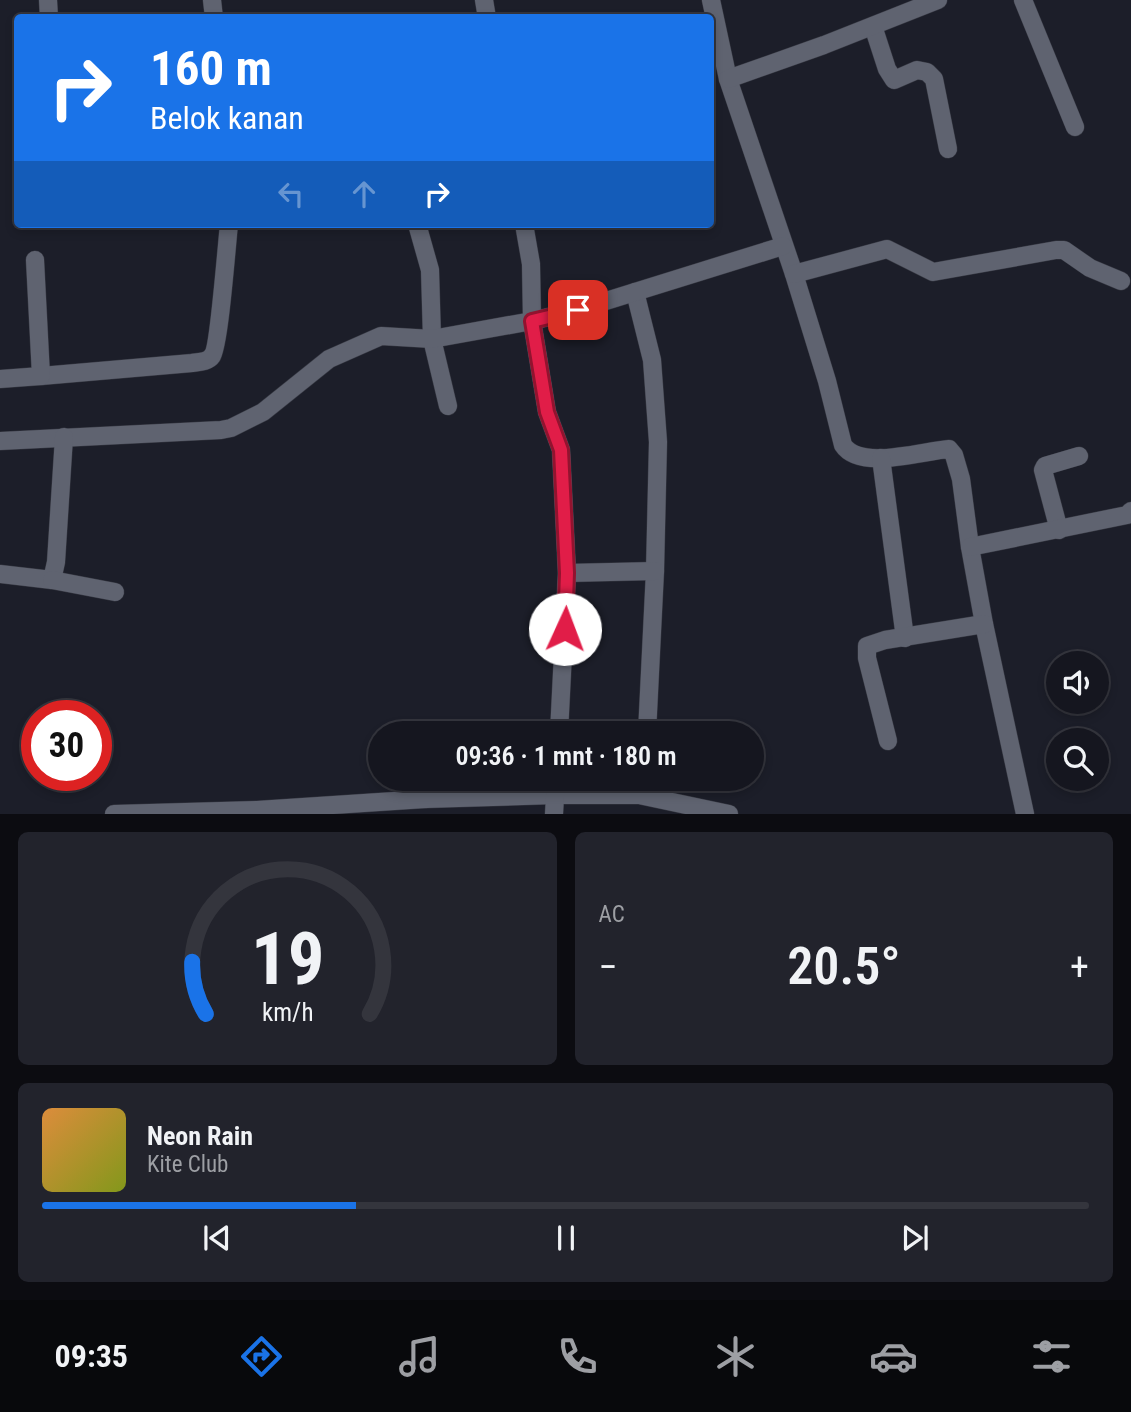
<!DOCTYPE html>
<html lang="id">
<meta charset="utf-8">
<style>
:root{--surface:#15161f;--page:#22232c;--text:#f1f3f6;--muted:#9d9fa4;--line:#34353d;--accent:#1a73e8}
body{margin:0;font-family:"Roboto Condensed",sans-serif;background:var(--page);color:var(--text);height:100vh;display:flex;flex-direction:column;font-size:26px;white-space:nowrap}
*{box-sizing:border-box;margin:0}
p{font-size:23px;color:var(--muted)}
.icon{flex:none;width:38px;height:38px;fill:none;stroke:currentColor;stroke-width:2;stroke-linecap:round;stroke-linejoin:round}
.map{position:relative;height:814px;overflow:hidden}
.sheet{display:flex;flex-direction:column;gap:18px;padding:18px;background:#0c0c11;flex:1}
.sheet>*{flex:none}
.guide{position:absolute;left:14px;top:14px;width:700px;height:214px;border-radius:7px;box-shadow:0 4px 10px #0003,0 0 0 2px var(--line);background:#1a73e8;color:#fff;overflow:hidden}
.tools{position:absolute;left:1046px;top:651px;display:grid;gap:14px}
.tools a{display:grid;place-items:center;width:63px;height:63px;border-radius:50%;background:var(--surface);box-shadow:0 4px 10px #0003,0 0 0 2px var(--line);font-size:35px}
.speed{position:absolute;left:21px;top:700px;display:flex;gap:14px;font-size:35px;font-weight:700;text-align:center}
.speed>*{display:grid;place-content:center;width:91px;height:91px;border-radius:50%;background:var(--surface);box-shadow:0 4px 10px #0003,0 0 0 2px var(--line);line-height:1}
.speed .limit{border:10px solid #d22;background:#fff;color:#111}
.pin{position:absolute;display:grid;place-items:center;width:60px;height:60px;color:#fff;margin:-30px;border-radius:14px;box-shadow:0 4px 10px #0006}
.me{position:absolute;width:77px;margin:-38px;rotate:2deg;stroke-linejoin:round;filter:drop-shadow(0 0 5px #0008)}
.turn{display:flex;align-items:center;gap:24px;height:147px;padding:0 21px;font-size:32px}
.turn .icon{width:91px;height:91px;stroke-width:2.5}
.turn b{display:block;font-size:49px;line-height:60px}
.lanes{display:flex;align-items:center;height:66px;padding:0 21px;background:#0003;justify-content:center;gap:35px;direction:ltr}
.lanes .off{opacity:.35}
.big{font-size:52px;font-weight:600;line-height:1.1}
.sheet .tile{flex:1;display:flex;flex-direction:column;justify-content:center;gap:10px;min-width:0;padding:0 24px;border-radius:10px;background:var(--page)}
.sheet .dial{align-items:center;gap:0}
.dial svg{height:182px;overflow:visible;fill:none;stroke:var(--line);stroke-width:7;stroke-linecap:round;text-anchor:middle}
.dial text{fill:var(--text);stroke:none}
.song{display:flex;align-items:center;gap:21px}
.cover{width:84px;height:84px;border-radius:10px;background:linear-gradient(135deg,hsl(30 70% 55%),hsl(70 70% 35%))}
.played{height:7px;border-radius:4px;background:linear-gradient(90deg,var(--accent) 30%,var(--line) 30%)}
.keys{display:flex;justify-content:space-around;direction:ltr}
.heat{display:flex;justify-content:space-between;align-items:center;font-size:38px;direction:ltr}
.sheet .tiles{flex:1;display:grid;gap:18px;grid-template-columns:1fr 1fr}
.tile:last-child{grid-column:span 2}
.trip{position:absolute;left:368px;top:721px;width:396px;height:70px;border-radius:35px;background:var(--surface);box-shadow:0 4px 10px #0003,0 0 0 2px var(--line);font-weight:600;line-height:70px;text-align:center}
.tab-bar{display:flex;height:112px;justify-content:space-around;align-items:center;background:#08090c;color:var(--muted)}
.tab-bar .icon{width:49px;height:49px}
.tab-bar .on{color:var(--accent)}
.tab-bar b{font-size:32px;color:var(--text)}
.map>svg:first-child{display:block}
.lines{fill:none;stroke-linecap:round;stroke-linejoin:round}
.minor-casing{stroke:#373943;stroke-width:19}
.minor{stroke:#5f6370;stroke-width:18}
.route-casing{stroke:#92132f;stroke-width:18}
.route{stroke:#e11d48;stroke-width:12}
</style>
<div class="map">
<svg width="1131" height="814" viewBox="0 0 1131 814">
<rect width="100%" height="100%" fill="#1c1e29"/>
<g class="lines">
<!-- minor casing -->
<g class="minor-casing">
<g id="minor">
<polyline points="48,0 49,18"/>
<polyline points="212,0 214,18"/>
<polyline points="484,0 487,18"/>
<path d="M711,0L728,79L794,274L827,381L843,445C860,471 922,451 949,449L954,455L961,479L970,547L984,624L1025,814"/>
<polyline points="1023,0 1075,127"/>
<polyline points="873,26 887,69 894,80 917,70 927,72 934,79 948,149"/>
<polyline points="728,79 824,45 938,0"/>
<polyline points="417,224 430,270 432,339 448,406"/>
<polyline points="524,224 531,264 532,321 547,412 561,450 567,573 559,733"/>
<polyline points="794,274 887,249 933,272 1056,250 1064,250 1090,268 1121,281"/>
<polyline points="635,292 652,360 658,442 655,571 647,733"/>
<path d="M41,376L192,363C198,362 208,362 212,356C219,348 227,242 229,224"/>
<polyline points="0,379 41,376 35,260"/>
<polyline points="0,441 221,430 231,428 263,412 329,359 381,336 432,339 532,321 577,310 783,246"/>
<polyline points="881,458 905,638"/>
<polyline points="1059,530 1043,470 1045,466 1079,456"/>
<polyline points="970,547 1127,515 1131,511"/>
<polyline points="567,573 655,571"/>
<polyline points="0,574 52,580 56,562 64,437"/>
<polyline points="52,580 115,592"/>
<polyline points="464,732 464,733"/>
<polyline points="888,741 867,658 867,646 885,640 984,624"/>
<polyline points="422,779 425,799"/>
<polyline points="466,779 467,797"/>
<polyline points="114,814 257,810 425,799 555,795 639,795 729,814"/>
<polyline points="554,814 556,779"/>
</g>
</g>
<!-- minor -->
<use href="#minor" class="minor"/>
</g>
<g class="lines">
<!-- route casing -->
<g class="route-casing">
<polyline id="route" points="565,629 567,573 561,450 547,412 532,321 578,310"/>
</g>
<!-- route -->
<use href="#route" class="route"/>
</g>
</svg>
<div class="tools">
<a><svg class="icon" aria-label="sound" viewBox="0 0 24 24"><path d="M4 9h4l5-4v14l-5-4H4zM17 9q2 3 0 6"/></svg></a>
<a><svg class="icon" aria-label="search" viewBox="0 0 24 24"><circle cx="10" cy="10" r="6"/><path d="M15 15l6 6"/></svg></a>
</div>
<div class="speed"><div class="limit">30</div></div>
<div class="pin" style="left:578px;top:310px;background:#d93025"><svg class="icon" aria-label="arrive" viewBox="0 0 24 24"><path d="M6 21V4h12l-3 4 3 4H6"/></svg></div>
<svg class="me" style="left:565px;top:629px" viewBox="-20 -20 40 40"><circle r="19" fill="#fff"/><path d="M0-13L10 11 0 6-10 11z" fill="#e11d48"/></svg>
<div class="trip">09:36 · 1 mnt · 180 m</div>
<div class="guide">
<div class="turn"><svg class="icon" aria-label="right" viewBox="0 0 24 24"><path d="M7 20v-9h11M14 6l5 5-5 5"/></svg><div><b>160 m</b>Belok kanan</div></div>
<div class="lanes"><svg class="icon off" aria-label="left" viewBox="0 0 24 24"><path d="M17 20v-9H6M10 6l-5 5 5 5"/></svg><svg class="icon off" aria-label="ahead" viewBox="0 0 24 24"><path d="M12 20V5M6 11l6-6 6 6"/></svg><svg class="icon" aria-label="right" viewBox="0 0 24 24"><path d="M7 20v-9h11M14 6l5 5-5 5"/></svg></div>
</div>
</div>
<section class="sheet">
<div class="tiles">
<div class="tile dial"><svg viewBox="0 0 100 80">
<path d="M14 69A42 42 0 1 1 86 69"/>
<path d="M14 69A42 42 0 0 1 8 46" stroke="#1a73e8"/>
<text x="50" y="56" font-size="32" font-weight="700">19</text>
<text x="50" y="72" font-size="11">km/h</text>
</svg></div>
<div class="tile"><p>AC</p>
<div class="heat"><a>−</a><b class="big">20.5°</b><a>+</a></div>
</div>
<div class="tile">
<div class="song"><i class="cover"></i><div><b>Neon Rain</b><p>Kite Club</p></div></div>
<div class="played"></div>
<div class="keys"><svg class="icon" aria-label="previous" viewBox="0 0 24 24"><path d="M18 5L8 12l10 7zM5 5v14"/></svg><svg class="icon" aria-label="pause" viewBox="0 0 24 24"><path d="M8 5v14M16 5v14"/></svg><svg class="icon" aria-label="next" viewBox="0 0 24 24"><path d="M6 5l10 7-10 7zM19 5v14"/></svg></div>
</div>
</div>
</section>
<nav class="tab-bar">
<b>09:35</b>
<svg class="icon on" aria-label="directions" viewBox="0 0 24 24"><path d="M12 3l9 9-9 9-9-9zM9 14v-3h6M13 9l2 2-2 2"/></svg>
<svg class="icon" aria-label="music" viewBox="0 0 24 24"><path d="M9 18V5l10-2v13"/><circle cx="6" cy="18" r="3"/><circle cx="16" cy="16" r="3"/></svg>
<svg class="icon" aria-label="phone" viewBox="0 0 24 24"><path d="M5 4h4l2 5-3 2q2 4 5 5l2-3 5 2v4C11 20 4 13 5 4z"/></svg>
<svg class="icon" aria-label="climate" viewBox="0 0 24 24"><path d="M12 3v18M4 7l16 10M4 17L20 7"/></svg>
<svg class="icon" aria-label="car" viewBox="0 0 24 24"><path d="M5 17H2v-5l4-1 3-4h7l3 4 3 1v5h-3M9 17h6M6 11h13"/><circle cx="7" cy="17" r="2"/><circle cx="17" cy="17" r="2"/></svg>
<svg class="icon" aria-label="filters" viewBox="0 0 24 24"><path d="M4 7h16M4 17h16"/><circle cx="9" cy="7" r="2"/><circle cx="15" cy="17" r="2"/></svg>
</nav>
